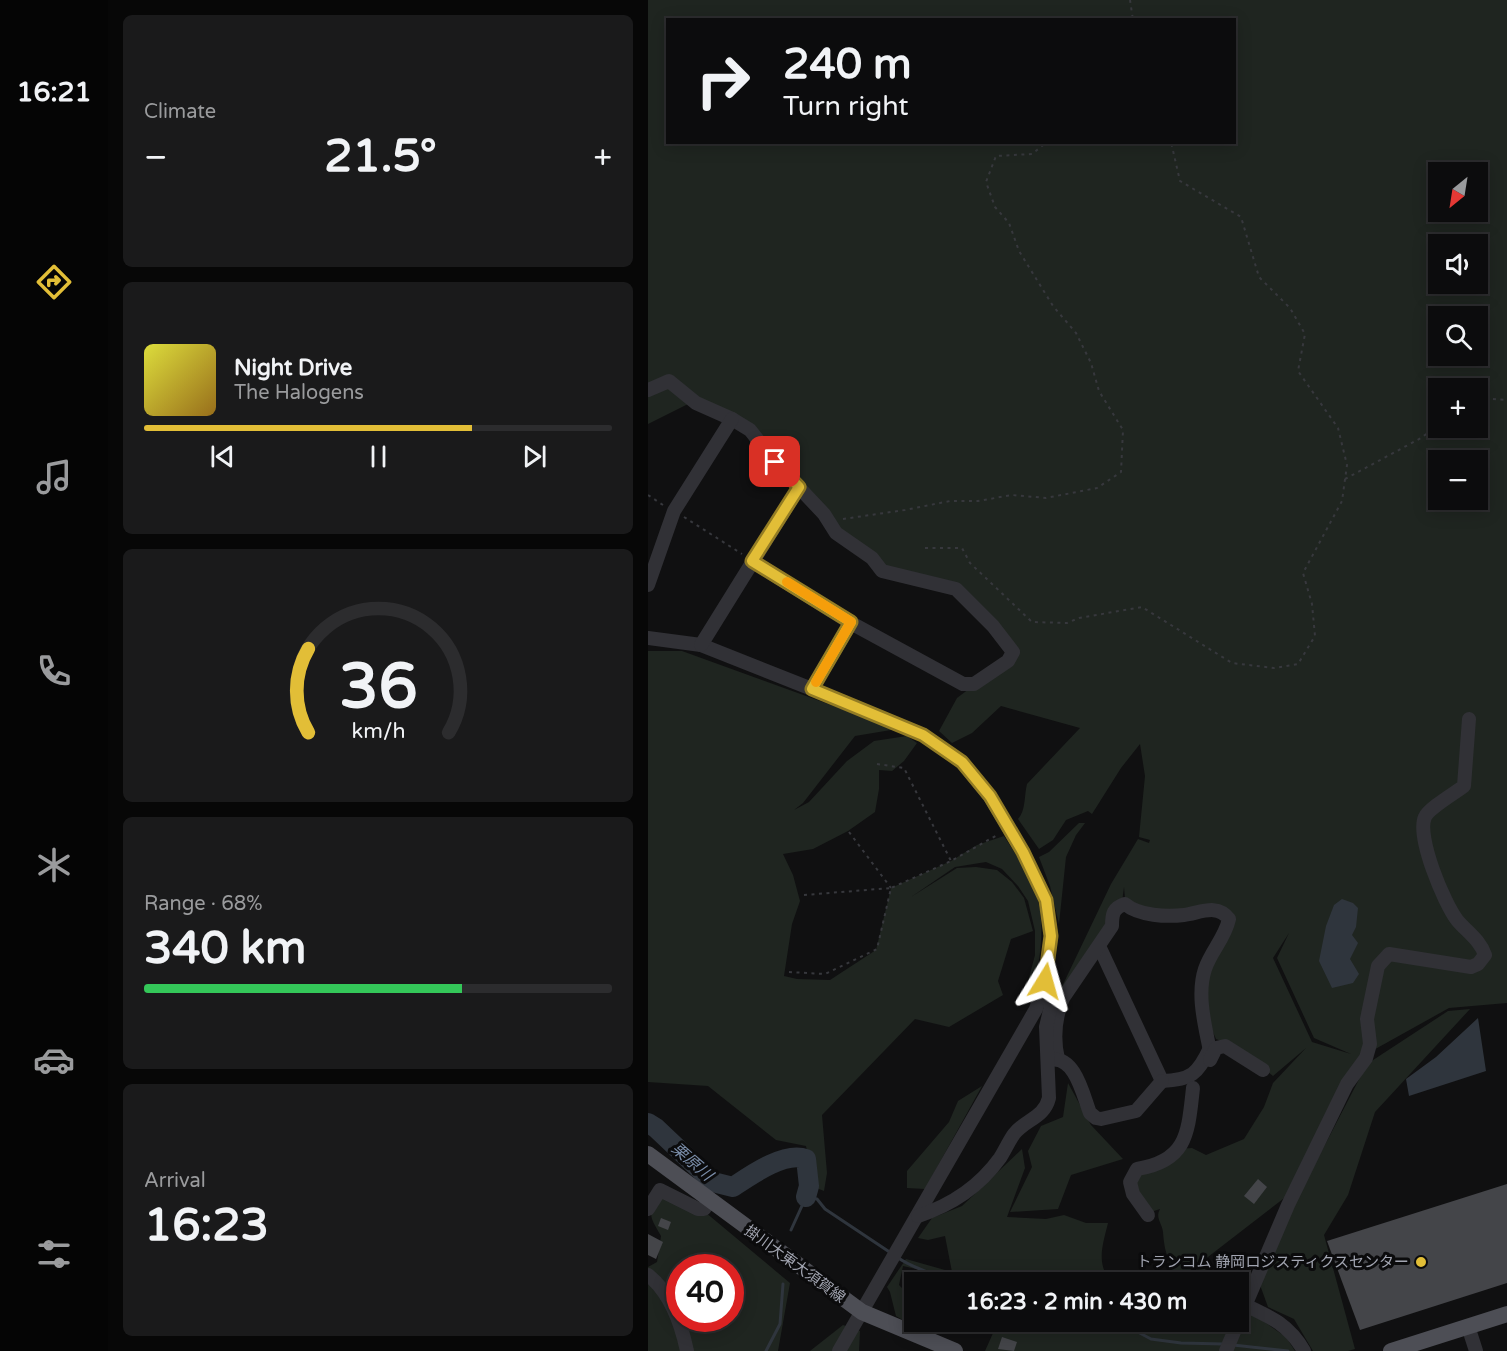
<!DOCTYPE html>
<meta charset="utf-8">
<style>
:root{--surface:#0c0c0d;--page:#1a1a1b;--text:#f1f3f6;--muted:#9a9b9d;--line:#2c2c2e;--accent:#e2be37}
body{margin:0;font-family:"Varela Round","Noto Sans JP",sans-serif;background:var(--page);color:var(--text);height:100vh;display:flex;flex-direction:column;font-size:22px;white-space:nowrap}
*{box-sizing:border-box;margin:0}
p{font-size:20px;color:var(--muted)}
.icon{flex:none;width:33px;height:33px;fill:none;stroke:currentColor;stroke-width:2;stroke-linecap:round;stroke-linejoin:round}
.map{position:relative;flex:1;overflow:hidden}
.drawer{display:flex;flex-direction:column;gap:15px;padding:15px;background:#070707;width:540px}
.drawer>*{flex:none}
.banner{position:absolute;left:18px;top:18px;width:570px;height:126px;border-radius:0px;box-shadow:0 3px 15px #0003,0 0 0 2px var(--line);background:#0c0c0d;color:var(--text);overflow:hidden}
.needle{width:39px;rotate:210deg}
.buttons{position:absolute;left:780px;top:162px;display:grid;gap:12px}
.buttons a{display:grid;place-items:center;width:60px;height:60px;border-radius:0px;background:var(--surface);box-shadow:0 3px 15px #0003,0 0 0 2px var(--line);font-size:30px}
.speed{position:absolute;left:18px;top:1254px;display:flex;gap:12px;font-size:30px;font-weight:700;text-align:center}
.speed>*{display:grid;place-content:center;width:78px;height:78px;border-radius:50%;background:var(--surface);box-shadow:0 3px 15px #0003,0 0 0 2px var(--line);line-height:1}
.speed .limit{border:9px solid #d22;background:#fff;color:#111}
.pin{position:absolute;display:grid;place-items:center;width:51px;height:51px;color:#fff;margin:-26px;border-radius:12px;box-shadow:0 3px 9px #0006}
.me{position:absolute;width:66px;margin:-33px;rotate:8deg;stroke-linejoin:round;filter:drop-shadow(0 0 4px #0008)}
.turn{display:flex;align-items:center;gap:21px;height:126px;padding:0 18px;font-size:27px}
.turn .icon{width:78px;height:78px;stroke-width:2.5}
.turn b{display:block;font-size:42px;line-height:51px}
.big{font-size:45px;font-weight:700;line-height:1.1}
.drawer .tile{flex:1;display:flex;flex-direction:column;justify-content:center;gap:9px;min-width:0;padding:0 21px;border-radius:9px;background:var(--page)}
.drawer .dial{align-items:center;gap:0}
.dial svg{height:156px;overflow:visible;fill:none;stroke:var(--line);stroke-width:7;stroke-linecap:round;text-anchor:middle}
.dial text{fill:var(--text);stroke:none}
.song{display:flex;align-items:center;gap:18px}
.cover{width:72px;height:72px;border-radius:9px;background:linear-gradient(135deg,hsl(60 70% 55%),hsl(40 70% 35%))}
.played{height:6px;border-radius:3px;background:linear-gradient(90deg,var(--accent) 70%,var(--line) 70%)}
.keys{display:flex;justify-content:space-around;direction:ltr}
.heat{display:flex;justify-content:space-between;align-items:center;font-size:33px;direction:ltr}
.charge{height:9px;border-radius:4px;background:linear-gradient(90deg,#34c759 68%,var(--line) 0)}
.trip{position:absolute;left:256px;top:1272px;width:345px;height:60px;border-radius:0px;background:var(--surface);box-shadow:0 3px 15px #0003,0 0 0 2px var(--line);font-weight:700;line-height:60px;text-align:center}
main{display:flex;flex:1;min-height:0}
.tab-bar{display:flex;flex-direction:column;width:108px;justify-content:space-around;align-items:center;background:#050505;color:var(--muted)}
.tab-bar .icon{width:42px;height:42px}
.tab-bar .active{color:var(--accent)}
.tab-bar b{font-size:27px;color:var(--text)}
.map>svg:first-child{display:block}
.green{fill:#1f2520;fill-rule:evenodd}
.water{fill:#2f353d}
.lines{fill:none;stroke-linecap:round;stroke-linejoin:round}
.stream{stroke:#2f353d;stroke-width:3}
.river{stroke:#2f353d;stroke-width:20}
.building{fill:#444549}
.path{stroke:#37383d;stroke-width:2;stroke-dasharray:3 4.5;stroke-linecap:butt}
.minor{stroke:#313136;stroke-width:14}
.major{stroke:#4d4e55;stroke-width:16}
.route-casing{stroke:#937c24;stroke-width:15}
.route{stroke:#e2be37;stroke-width:10}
.slow{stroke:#f59e0b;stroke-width:10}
.poi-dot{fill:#e2be37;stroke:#0b0b0c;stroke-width:2}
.labels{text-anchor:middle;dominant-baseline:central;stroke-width:6;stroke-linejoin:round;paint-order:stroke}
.poi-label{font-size:15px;fill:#a2a5b1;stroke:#0b0b0c;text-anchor:end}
.street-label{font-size:15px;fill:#a2a5b1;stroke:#0b0b0c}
.water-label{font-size:16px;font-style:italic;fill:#7b8eaa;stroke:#0b0b0c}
</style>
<main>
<nav class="tab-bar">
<b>16:21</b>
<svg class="icon active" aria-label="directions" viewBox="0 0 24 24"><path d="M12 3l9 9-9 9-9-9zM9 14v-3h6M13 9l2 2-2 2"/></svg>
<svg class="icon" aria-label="music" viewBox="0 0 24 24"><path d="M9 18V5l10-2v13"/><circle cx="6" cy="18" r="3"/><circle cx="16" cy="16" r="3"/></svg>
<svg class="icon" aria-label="phone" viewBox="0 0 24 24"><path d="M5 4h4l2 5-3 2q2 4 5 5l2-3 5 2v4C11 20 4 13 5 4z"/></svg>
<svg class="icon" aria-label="climate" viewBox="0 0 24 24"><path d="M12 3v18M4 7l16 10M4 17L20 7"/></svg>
<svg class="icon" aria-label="car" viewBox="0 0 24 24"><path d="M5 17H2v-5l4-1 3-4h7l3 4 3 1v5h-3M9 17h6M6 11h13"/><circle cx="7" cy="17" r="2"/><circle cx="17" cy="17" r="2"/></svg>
<svg class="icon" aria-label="filters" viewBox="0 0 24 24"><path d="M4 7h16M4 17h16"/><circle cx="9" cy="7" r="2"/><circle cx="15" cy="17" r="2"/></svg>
</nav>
<section class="drawer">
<div class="tile"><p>Climate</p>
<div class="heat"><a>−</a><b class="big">21.5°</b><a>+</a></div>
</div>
<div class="tile">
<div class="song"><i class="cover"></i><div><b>Night Drive</b><p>The Halogens</p></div></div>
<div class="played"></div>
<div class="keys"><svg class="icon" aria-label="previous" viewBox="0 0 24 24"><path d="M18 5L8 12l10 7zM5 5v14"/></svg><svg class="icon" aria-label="pause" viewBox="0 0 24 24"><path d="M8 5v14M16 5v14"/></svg><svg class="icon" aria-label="next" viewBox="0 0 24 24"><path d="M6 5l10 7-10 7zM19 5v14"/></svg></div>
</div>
<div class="tile dial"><svg viewBox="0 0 100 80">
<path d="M14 69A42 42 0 1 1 86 69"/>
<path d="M14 69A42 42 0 0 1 14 26" stroke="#e2be37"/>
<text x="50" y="56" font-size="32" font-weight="700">36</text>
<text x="50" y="72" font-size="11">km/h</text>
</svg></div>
<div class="tile"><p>Range · 68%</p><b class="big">340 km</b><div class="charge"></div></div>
<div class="tile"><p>Arrival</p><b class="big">16:23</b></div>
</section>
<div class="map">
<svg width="859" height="1351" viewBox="0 0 859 1351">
<rect width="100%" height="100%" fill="#101011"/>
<!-- green -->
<g class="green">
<path d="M0,0H859V1003L801,1008L713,1057L648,1189L556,1260L559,1282H517L524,1265C517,1254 516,1244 515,1232C514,1223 507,1218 512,1209L503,1212L482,1182L529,1149L544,1148L558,1155L596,1139L616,1107L625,1083L658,1048L625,1076L591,1048L568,1039L560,1021L559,973L578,940L572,912L509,914L477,898L476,887L474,902L409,997L463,884L490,839L501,843L502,840L491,837L497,776L492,744L473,768L444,814L440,811L418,820L405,840L391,849L370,819C378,810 376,796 379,784L432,728L353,706L324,733L304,743L291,731L309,698L367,654L308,589L237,570L190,532L102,426L48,400L0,424ZM20,20H586V142H20ZM790,172H830V212H790ZM790,244H830V284H790ZM790,316H830V356H790ZM790,388H830V428H790ZM790,460H830V500H790ZM641,933L629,958L666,1038L703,1054L664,1042L625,958Z"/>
<path d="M0,651H34L249,729L207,736L155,803L146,810L161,802L199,761L226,741L259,736L269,743L256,761L244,771L231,770V789L227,812L200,831L165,849L135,854L145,875L152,901L144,924L136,976L149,979L182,980L228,950L243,888L303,861L329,845L356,836C367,854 382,873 388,893C398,923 392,956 387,986L378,989L387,955V931L380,901L370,886L354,869L338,862L307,867L263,897L309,868L328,867L349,870L364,882L376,898L385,931L363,939L350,981L355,995L301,1027L267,1019L174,1115L179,1173L176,1191L166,1187L158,1146L128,1140L60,1086L0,1082Z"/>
<polygon points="431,823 437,823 428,835 418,857 411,924 402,886 391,857 401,852"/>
<polygon points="822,1009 727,1112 700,1195 676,1235 707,1349 700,1351 665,1351 646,1319 620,1307 612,1285 640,1216 719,1064 800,1011"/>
<polygon points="420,1083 443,1125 475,1159 423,1175 410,1209 362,1212 384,1167 380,1151 393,1126 415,1117"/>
<polygon points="334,1086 277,1189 259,1188 259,1171 301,1122 310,1101"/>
<path d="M374,1149L377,1168L359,1217L398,1219L416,1215L438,1223H460C455,1244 447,1265 464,1282H291L290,1274L255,1266L251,1285L254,1288L267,1287V1322H271L268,1328L248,1316L242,1292L239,1287L258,1259L304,1272L297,1236L280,1240L270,1238L284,1218L314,1206Z"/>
<path d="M13,1192L57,1212L142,1283L130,1351H0V1267L9,1262L13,1236C0,1213 0,1216 13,1192ZM68,1267L82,1268V1318L42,1319L36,1322L40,1318H32V1268Z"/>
<polygon points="602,1312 638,1337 647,1351 583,1351"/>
<polygon points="350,1322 511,1322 513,1326 513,1322 552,1322 550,1329 578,1333 572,1351 337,1351"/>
<polygon points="195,1325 212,1331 211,1351 162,1351"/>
</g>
<!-- water -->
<g class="water">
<polygon points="694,899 705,903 710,908 708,927 704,935 710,943 702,959 711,974 705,983 684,988 671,961 678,926 686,905"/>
<polygon points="830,1018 838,1071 761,1096 758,1079 788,1057"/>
</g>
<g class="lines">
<!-- stream -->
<g class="stream">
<polyline points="143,1230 158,1197 169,1199 177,1209 243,1253"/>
<path d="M249,1257C265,1269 281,1270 297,1282"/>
<polyline points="471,1322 503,1339 533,1343 576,1344"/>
<polyline points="585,1345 640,1351"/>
<polyline points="118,1351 132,1324 135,1284"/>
</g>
<!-- river -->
<path class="river" d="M0,1123L8,1128L65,1182L85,1187C103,1175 137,1151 158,1159L161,1186L158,1197"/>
</g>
<!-- building -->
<g class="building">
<polygon points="610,1179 619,1187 606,1204 596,1196"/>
<polygon points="859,1184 859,1283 712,1330 679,1241"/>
<polygon points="13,1218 23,1222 20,1230 10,1226"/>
<polygon points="0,1234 15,1242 8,1259 0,1255"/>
<polygon points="354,1337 369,1342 366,1351 350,1349"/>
</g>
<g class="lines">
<!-- path -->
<g class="path">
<polyline points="482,0 485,20"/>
<polyline points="830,398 859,400"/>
<polyline points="697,479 773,438 790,425"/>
<polyline points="0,495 15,505"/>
<polyline points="36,517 94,554"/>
<polyline points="195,519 257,510 302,501 330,501 364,495 398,498 449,488 473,472 475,430 451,391 443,363 428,333 405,306 371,251 361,223 347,207 338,182 348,156 384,154 399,142"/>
<polyline points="277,548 314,548 322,563 384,622 419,623 431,618 494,607 584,663 626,668 650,664 667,636 664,604 655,573 694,501 699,465 690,428 650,371 657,334 642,308 611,277 593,217 532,181 523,142"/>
<polyline points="229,764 256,768 303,861"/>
<polyline points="201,832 243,888"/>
<polyline points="156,895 243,888"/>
<polyline points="141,972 177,974 229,949 243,888 303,861 351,834"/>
</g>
<!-- minor -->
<g class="minor">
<polyline points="0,390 21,381 48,403 84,419 102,430 127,462 176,514 188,533 224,558 234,571 308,589 345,626 365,652 360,661 326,684 315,684 203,623 104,561"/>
<polyline points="0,585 26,511 84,419"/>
<polyline points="0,638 53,645 164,689 275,735 314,762 342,797 375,852 398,900 403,936 397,981 388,1009 191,1351"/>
<polyline points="53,645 151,487"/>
<polyline points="164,689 203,623"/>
<path d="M451,946L514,1081C543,1080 550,1074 562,1048"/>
<path d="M410,1059C405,1038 407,1018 415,998L464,926C464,914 465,908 477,904C491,916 519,917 536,915C552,913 569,903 581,919C577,938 563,951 557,969C548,996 558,1029 563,1056"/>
<path d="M402,1060C427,1055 435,1095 442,1113L448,1118L453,1119L488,1111L514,1081"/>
<polyline points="562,1060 568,1048 577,1046 615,1070"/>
<polyline points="0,1209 12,1190 50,1209 56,1209 62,1201"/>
<path d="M500,1215L485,1194L482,1182L489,1169C540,1161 540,1132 545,1088"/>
<path d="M270,1216C304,1205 331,1187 352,1158C357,1150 361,1141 366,1134C378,1119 396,1118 401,1098L398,1027L404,1002L393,995"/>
<path d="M0,1275C23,1293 33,1323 39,1351"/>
<path d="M597,1305C623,1317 641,1325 656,1351"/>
<path d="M591,1320L640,1205L699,1084L718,1058L722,1044L719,1019L730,966L741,954L823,967L830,964L837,955C832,940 819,932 809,920C796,903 768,836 777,817C781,808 807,793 816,786L821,719"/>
<polyline points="820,1326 828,1351"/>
<polyline points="578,1351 590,1322"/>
</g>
<!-- major -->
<g class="major">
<polyline points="0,1154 214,1312 307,1351"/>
<polyline points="743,1351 859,1314"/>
</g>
</g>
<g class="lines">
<!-- route casing -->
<g class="route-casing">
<polyline id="route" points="127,462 151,487 104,561 203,622 164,689 275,735 314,762 342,796 375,852 398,900 403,936 397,981"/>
</g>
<!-- route -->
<use href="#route" class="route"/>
<!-- slow -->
<polyline class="slow" points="139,582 203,622 168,682"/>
</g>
<!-- markers -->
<circle class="poi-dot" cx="773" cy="1262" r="6"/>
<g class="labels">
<!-- poi labels -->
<g class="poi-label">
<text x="761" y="1262">トランコム 静岡ロジスティクスセンター</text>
</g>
<!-- street labels -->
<g class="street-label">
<text transform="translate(147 1264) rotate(36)">掛川大東大須賀線</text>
</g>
<!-- water labels -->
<g class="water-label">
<text transform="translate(44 1162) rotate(41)">栗原川</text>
</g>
</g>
</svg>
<div class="buttons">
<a><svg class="needle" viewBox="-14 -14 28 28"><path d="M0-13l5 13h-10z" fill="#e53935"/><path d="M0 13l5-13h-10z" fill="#9a9b9d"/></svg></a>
<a><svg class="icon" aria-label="sound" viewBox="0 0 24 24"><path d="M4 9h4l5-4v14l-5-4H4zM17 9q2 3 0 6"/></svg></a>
<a><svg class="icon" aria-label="search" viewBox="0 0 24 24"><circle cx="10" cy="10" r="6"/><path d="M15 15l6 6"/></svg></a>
<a>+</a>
<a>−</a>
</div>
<div class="speed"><div class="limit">40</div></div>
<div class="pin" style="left:127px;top:462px;background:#d93025"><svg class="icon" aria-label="arrive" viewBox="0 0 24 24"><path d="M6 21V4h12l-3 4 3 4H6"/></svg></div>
<svg class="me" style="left:397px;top:981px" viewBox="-20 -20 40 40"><path d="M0-17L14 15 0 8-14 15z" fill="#e2be37" stroke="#fff" stroke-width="4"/></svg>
<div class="trip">16:23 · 2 min · 430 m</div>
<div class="banner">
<div class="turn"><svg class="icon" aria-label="right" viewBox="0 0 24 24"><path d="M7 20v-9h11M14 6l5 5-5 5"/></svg><div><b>240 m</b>Turn right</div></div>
</div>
</div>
</main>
